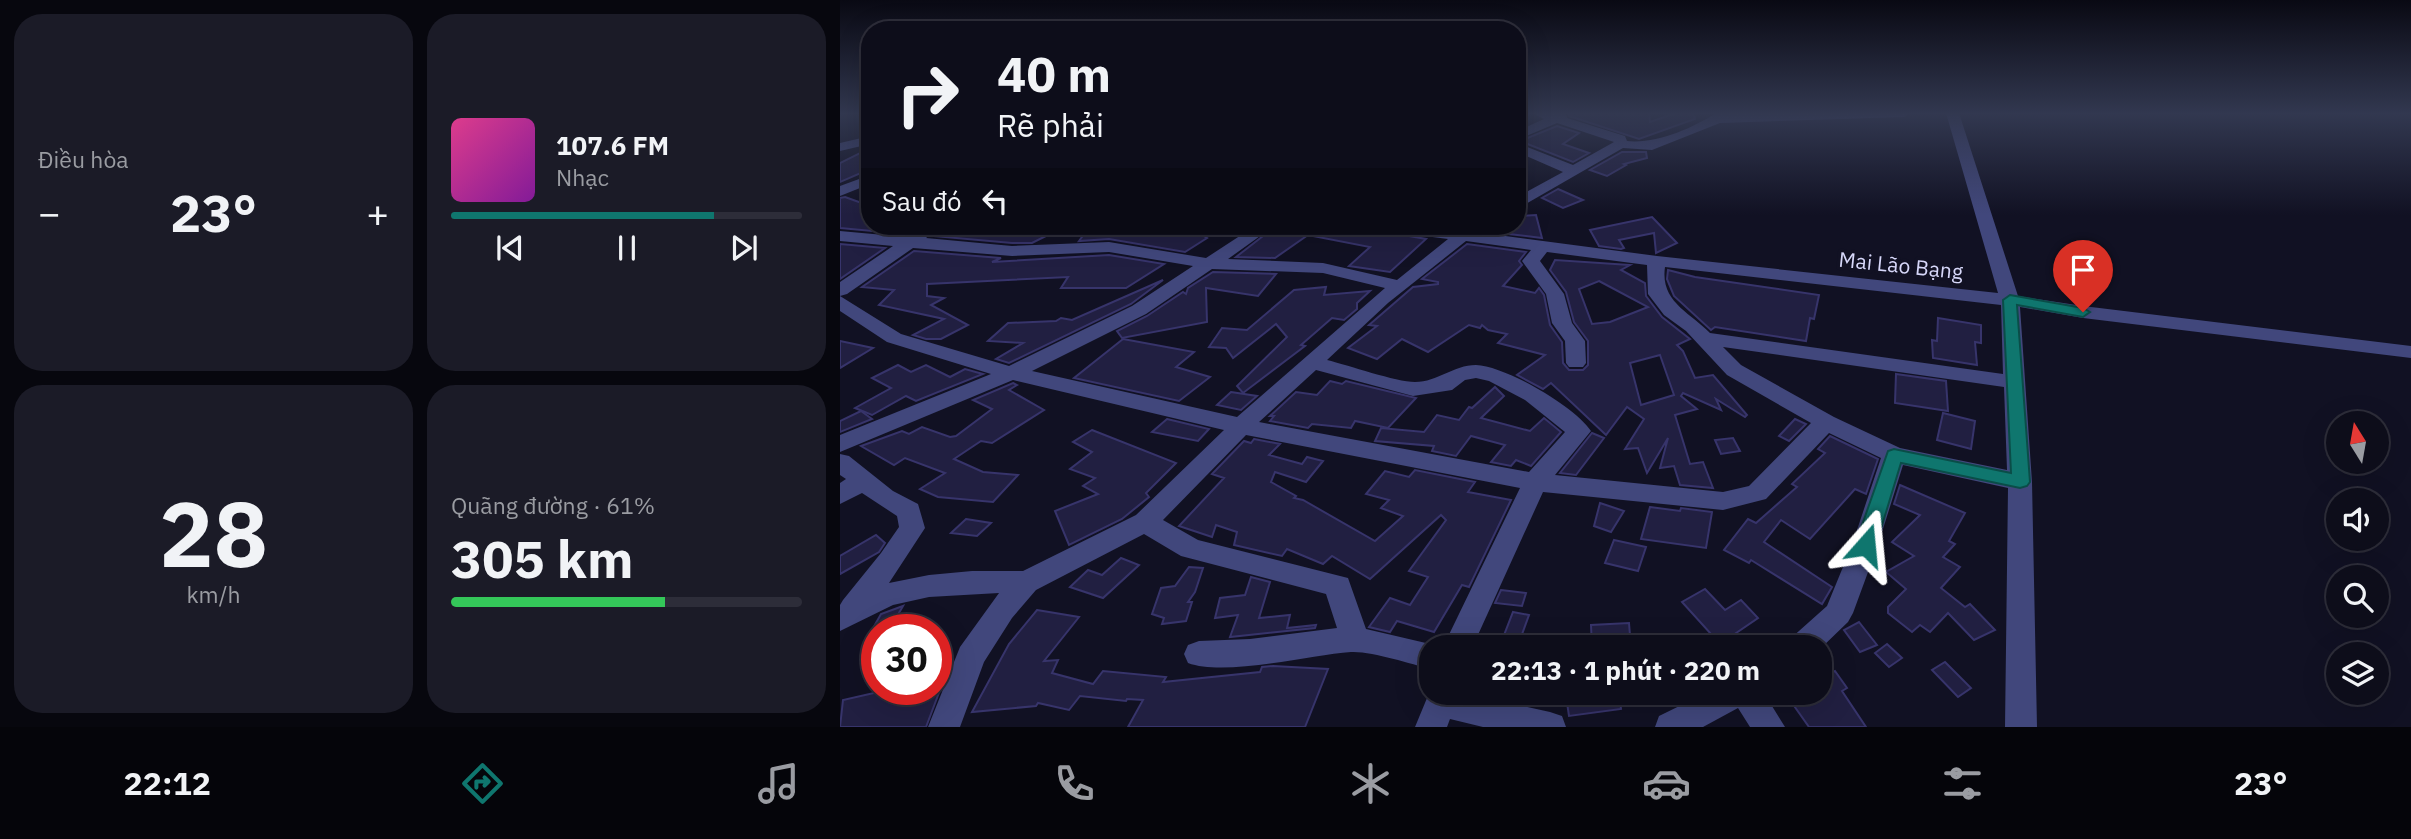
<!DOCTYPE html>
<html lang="vi">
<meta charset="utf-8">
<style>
:root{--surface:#0d0d1a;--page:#1b1b27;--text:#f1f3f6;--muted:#9a9ca2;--line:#2d2d39;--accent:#0f766e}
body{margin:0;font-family:"IBM Plex Sans",sans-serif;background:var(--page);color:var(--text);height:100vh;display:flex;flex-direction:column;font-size:26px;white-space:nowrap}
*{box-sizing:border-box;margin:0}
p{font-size:23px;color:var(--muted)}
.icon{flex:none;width:38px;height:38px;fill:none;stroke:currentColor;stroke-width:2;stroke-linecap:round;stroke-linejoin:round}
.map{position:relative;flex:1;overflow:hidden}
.side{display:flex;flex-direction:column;gap:14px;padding:14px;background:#07070e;width:840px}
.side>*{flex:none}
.guide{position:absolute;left:21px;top:21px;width:665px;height:214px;border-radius:28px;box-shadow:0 7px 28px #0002,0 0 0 2px var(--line);background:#0d0d1a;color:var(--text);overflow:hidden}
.needle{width:46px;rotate:349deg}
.fabs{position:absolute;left:1486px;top:411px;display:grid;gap:14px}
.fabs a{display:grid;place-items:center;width:63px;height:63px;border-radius:50%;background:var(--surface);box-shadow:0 7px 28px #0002,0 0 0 2px var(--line);font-size:35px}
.speed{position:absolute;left:21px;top:614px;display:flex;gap:14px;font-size:35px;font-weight:700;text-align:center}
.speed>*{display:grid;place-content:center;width:91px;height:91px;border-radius:50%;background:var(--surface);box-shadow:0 7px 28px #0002,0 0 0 2px var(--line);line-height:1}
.speed .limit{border:10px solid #d22;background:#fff;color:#111}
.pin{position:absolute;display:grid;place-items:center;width:60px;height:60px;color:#fff;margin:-72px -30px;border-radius:50% 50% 50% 0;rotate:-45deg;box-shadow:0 0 7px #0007}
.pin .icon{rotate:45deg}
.me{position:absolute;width:77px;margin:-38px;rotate:18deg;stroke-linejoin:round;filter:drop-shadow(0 0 5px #0008)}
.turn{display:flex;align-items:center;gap:24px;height:147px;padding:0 21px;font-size:32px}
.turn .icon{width:91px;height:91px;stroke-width:2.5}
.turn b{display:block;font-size:49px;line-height:60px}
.then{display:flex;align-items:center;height:66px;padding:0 21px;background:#0003;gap:14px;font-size:26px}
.big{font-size:52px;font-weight:700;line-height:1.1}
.side .widget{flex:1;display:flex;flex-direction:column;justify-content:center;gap:10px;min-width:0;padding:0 24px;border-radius:28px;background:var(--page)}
.side .dial{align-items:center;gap:0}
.dial b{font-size:91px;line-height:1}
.song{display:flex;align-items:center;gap:21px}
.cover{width:84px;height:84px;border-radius:10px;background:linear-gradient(135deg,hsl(330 70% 55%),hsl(290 70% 35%))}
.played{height:7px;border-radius:4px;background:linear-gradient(90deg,var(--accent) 75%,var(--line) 75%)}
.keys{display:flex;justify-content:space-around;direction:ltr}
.heat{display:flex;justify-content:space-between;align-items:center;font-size:38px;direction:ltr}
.charge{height:10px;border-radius:5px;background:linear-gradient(90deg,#34c759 61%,var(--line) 0)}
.side .tiles{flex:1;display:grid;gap:14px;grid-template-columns:repeat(2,1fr)}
.trip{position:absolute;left:579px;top:635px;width:413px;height:70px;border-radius:28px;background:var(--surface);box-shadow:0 7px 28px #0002,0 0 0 2px var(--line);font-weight:700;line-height:70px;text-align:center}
.tabs{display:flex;height:112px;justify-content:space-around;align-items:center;background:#05050a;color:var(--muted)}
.tabs .icon{width:49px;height:49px}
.tabs .active{color:var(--accent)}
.tabs b{font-size:32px;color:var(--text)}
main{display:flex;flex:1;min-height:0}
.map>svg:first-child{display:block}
.building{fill:#211f41;stroke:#37346b;stroke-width:2;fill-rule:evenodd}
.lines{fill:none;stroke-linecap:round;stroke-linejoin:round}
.minor{fill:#41477c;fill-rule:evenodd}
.route{fill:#0f766e;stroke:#0a4d48;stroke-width:2}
.labels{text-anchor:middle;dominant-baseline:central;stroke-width:7;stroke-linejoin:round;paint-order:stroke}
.street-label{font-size:21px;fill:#d7d8fa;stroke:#111123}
</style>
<main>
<section class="side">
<div class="tiles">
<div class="widget"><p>Điều hòa</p>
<div class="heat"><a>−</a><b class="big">23°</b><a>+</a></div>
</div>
<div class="widget">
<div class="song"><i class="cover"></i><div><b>107.6 FM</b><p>Nhạc</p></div></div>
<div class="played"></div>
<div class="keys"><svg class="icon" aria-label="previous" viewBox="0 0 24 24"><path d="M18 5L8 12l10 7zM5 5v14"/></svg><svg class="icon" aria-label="pause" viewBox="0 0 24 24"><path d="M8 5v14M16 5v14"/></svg><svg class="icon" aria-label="next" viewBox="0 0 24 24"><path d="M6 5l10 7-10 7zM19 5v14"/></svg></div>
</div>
<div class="widget dial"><b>28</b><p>km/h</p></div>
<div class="widget"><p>Quãng đường · 61%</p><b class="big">305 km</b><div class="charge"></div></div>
</div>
</section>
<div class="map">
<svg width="1571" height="727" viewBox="0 0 1571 727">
<rect width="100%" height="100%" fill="#111123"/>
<!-- building -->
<g class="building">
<polygon points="729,113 809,113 810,122 836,113 853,113 855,119 799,139 729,116"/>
<polygon points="717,126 739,133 723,144 749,153 733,162 680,141"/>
<polygon points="30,148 30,169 0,182 0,163"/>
<polygon points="782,152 806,152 807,158 784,164 786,165 767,176 750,170"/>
<polygon points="718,189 743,200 723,208 702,198"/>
<polygon points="5,197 30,206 30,226 51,226 48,228 78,226 65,234 0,228 0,198"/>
<polygon points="696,215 702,238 669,234 668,226 677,226 677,216"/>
<polygon points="812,217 837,243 816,253 814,233 779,240 784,248 781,249 759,246 750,230"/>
<polygon points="103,226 226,226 192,243 172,243 93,236"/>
<polygon points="250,226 347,226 367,238 345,252 269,239 239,241"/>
<polygon points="436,226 513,226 586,239 550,272 509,266 530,247 468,235 435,258 396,257"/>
<polygon points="0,244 45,248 0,279"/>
<path d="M627,244L686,252L679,261L682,265L663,286L695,293L699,288L704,295L710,325L722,342L723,363L729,370H743L748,365V341L734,322L726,292L710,270L715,260L790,265L781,270L805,283L806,296L822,317L850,339L837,345L843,351L855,378L873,375L907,415L905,417L876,399L881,410L843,393L841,396L857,409L835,415L850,464L863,462L873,488L840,485L834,466L820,468L828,438L807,473L798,448L785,449L804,419L787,407L766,435L711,383L703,389L677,375L705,355L658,343L667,334L648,330L642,325L640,328L629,325L588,352L562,339L537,359L508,348L537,326L529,325L573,287L598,284V282L582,279ZM759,281L808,307L770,322L752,324L739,289ZM820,355L834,395L801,405L790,363Z"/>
<polygon points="74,251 161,258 152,262 269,255 324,264 286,288 221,288 228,277 87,284 87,296 104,298 91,305 128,325 101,339 86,339 73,335 104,319 39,305 54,290 22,287"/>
<polygon points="828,270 855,277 979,295 974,319 970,318 966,341 875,327 871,330 834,296 827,279"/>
<polygon points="373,272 436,274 418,296 366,288 367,322 282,338 277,331 307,316 343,292 346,294 348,288"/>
<polygon points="323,280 291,304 169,363 156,359 183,343 148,341 168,323 216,321 221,318 232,320"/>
<polygon points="486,287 484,295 530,291 517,303 517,309 504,320 492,318 461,345 465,346 403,393 397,386 447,337 436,324 393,358 386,348 369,347 382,328 407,330 454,290"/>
<polygon points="1098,318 1141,325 1141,343 1135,342 1137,365 1093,358 1092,340 1097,341"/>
<polygon points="283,339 354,352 336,367 370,377 339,401 234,378"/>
<polygon points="0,341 33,348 0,368"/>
<polygon points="58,365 71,372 86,365 110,377 125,369 143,374 76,401 66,396 32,415 15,408 51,388 32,378"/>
<polygon points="1056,374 1106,381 1108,411 1055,403"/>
<polygon points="490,381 502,384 506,381 576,398 548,428 515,421 511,428 472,424 468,428 430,421 434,416 430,416 456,392 477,395"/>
<polygon points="173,383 177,385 169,390 204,410 152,443 141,441 114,459 143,472 178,475 153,502 98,497 80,489 105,473 65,458 54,465 21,446 62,431 69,434 82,427 110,437 116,436 152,409 133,400"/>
<polygon points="655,387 664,396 641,418 690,431 704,418 721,432 691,466 676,460 671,466 651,462 665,445 631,436 616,456 592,451 594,446 535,441 541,428 584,432 597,415 619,420 629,407 632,408"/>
<polygon points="391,392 417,396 401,410 377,405"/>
<polygon points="21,411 32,419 0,432 0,421"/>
<polygon points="1103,413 1135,421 1131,449 1097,440"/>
<polygon points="327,419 369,429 358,441 312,432"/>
<polygon points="955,419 966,424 949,441 939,436"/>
<polygon points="252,430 336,463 306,493 309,497 282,519 229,545 215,511 258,494 243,486 255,478 230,469 252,452 233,442"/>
<polygon points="752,433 764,438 736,475 720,473"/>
<polygon points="990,436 1038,459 1026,494 1015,489 970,539 941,520 924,542 992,587 982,604 911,560 909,563 884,550 908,519 916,523 957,487 952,484 985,453 978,449"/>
<polygon points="893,438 900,451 881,454 875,440"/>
<polygon points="414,439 440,444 429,455 462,464 467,457 483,461 466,482 435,472 431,482 456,496 454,498 463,500 535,541 563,516 541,508 549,500 526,494 545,471 569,477 575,470 635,482 628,492 671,500 629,587 622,585 594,632 557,621 550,632 529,627 550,598 570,605 588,577 569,571 606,520 601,515 530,579 492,556 483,564 447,549 442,556 394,545 397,532 376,525 372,537 339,526 384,478 372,474 404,441 411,443"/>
<polygon points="1060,485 1125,513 1109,541 1115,544 1103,557 1120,567 1101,588 1125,607 1130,604 1155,630 1134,640 1108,613 1090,632 1080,625 1072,632 1048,613 1048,607 1066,589 1046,572 1074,556 1052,542 1080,515 1054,504"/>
<polygon points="760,503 784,511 771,532 754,526"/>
<polygon points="810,507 840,511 841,508 872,512 866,548 801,539"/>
<polygon points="126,519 151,523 137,536 111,533"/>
<polygon points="36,535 45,543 39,552 0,574 0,556"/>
<polygon points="774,540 806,547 798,571 765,563"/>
<polygon points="281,558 299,565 263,598 230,587 248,570 262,575"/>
<polygon points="349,567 363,568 355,592 348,602 352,602 346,621 322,624 324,618 312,614 321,588 335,586"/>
<polygon points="411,577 430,582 419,618 450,615 447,628 476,625 475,628 390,637 398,615 375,618 380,598 405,595"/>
<polygon points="865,589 885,610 901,600 918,618 880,644 842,602"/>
<polygon points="661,590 686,593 682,606 655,603"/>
<polygon points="63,606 49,630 32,630 41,614"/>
<polygon points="197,610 239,617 204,661 218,660 212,673 253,684 263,671 326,677 323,682 420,672 422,667 433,666 488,669 465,727 288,727 303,700 287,699 286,701 240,696 229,710 198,703 196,706 132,712 169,644"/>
<polygon points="673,612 689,615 677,648 659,648"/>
<polygon points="1019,622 1037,645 1020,652 1004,630"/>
<polygon points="789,623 791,648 752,648 751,625"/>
<polygon points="1047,644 1062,658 1049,667 1035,653"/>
<polygon points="1105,662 1131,688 1118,697 1092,670"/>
<polygon points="995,671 1007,688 1002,691 1026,727 969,727 945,693 980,693 980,678"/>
<polygon points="47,690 100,690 86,727 0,727 3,700"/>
<polygon points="745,693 779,693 781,709 729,716 726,696"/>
</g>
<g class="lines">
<!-- minor -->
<g class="minor">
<path d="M692,113L726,114L727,118L785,136L787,141C816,144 851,129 876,113H1070L1064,117L880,123L812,150L783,148L677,209V197L723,172L677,152V143L733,165L774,142L717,123L677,140V131L704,119Z"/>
<path d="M1106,113H1119L1178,296L1243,306L1571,346V358L1243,318L1180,307L1192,482L1197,727H1165L1168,488L1063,465L1038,545L1013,613L1008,622L980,649L946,648L950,639L987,606L1012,545L1041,458L989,433L926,499L883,510L703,492L632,648H592V669C569,664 533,651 511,652C469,655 385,677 348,663L344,654L348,645L359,641L410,639L497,628L486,594L341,556L304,534L196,590L172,618L144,662L120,727H88L120,647L159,593L89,597L53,605L0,631V605L3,600L41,553L59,527L57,516L22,493L0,504V483L6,479L0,475V454L9,456L53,491L78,504L85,528L49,583L89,575L132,571H183L296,515L384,430L173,380L0,452V435L151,374L47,342L0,311V296L61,334L169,366L292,306L353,266L269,252L172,256L73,248L7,294L0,296V282L53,246L0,241V231L66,237L82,226H101L86,238L172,246L269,242L366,258L415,226H434L388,259L483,263L557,280L608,239L546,231L538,226H583L619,230L627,227L635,232L817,256L1158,293ZM626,241L691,250L682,261L706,294L712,323L725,341L726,363L729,367H743L746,363L745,341L732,323L724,294L700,261L707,252L807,265L808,294L824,315L846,331L887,375L971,423L909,486L883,492L715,475L751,431C735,407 666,366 636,365C613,365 598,382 575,382C556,382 508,365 487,360L548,303ZM825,267L1161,305L1163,374L870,333C850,312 820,302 825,267ZM372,269L483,273L545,288L397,417L192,371L306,314ZM883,347L1164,387L1167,470L1060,448L994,417L901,365ZM476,370L573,396L612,390L625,380L636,378L649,381L685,400L725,432L689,472L419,422ZM406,435L680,488L603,647L526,629L508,578L358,540L323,520Z"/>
<polygon points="30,136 30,144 0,151 0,143"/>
<polygon points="30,175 30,184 0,196 0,186"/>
<polygon points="592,686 592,693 623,693 710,712 722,716 726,727 643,727 610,719 607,727 575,727"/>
<polygon points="866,693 924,693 945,727 910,727 898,708 863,727 815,727 819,716"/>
</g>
</g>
<!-- sky -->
<linearGradient id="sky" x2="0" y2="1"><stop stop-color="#090913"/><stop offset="0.53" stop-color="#323850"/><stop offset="1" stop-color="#323850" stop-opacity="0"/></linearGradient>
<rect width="1571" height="215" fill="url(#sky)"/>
<!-- route -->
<polygon class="route" points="1170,295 1243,308 1250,312 1243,317 1177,305 1190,482 1187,486 1180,488 1061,463 1036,545 1033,551 1026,553 1018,551 1015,545 1048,451 1054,449 1171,473 1163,300"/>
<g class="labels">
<!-- street labels -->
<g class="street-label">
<text transform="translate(1061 265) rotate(6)">Mai Lão Bạng</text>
</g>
</g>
</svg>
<div class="fabs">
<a><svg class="needle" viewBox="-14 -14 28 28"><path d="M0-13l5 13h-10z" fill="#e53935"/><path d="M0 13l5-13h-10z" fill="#9a9ca2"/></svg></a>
<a><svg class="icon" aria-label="sound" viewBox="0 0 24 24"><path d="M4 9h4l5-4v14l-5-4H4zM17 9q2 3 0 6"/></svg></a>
<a><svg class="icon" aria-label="search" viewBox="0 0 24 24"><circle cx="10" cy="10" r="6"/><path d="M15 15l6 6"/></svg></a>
<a><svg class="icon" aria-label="layers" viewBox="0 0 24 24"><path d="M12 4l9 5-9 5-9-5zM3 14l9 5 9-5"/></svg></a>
</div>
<div class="speed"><div class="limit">30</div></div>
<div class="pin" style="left:1243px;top:312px;background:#d93025"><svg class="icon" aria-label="arrive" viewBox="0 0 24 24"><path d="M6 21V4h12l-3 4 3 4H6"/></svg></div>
<svg class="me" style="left:1026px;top:545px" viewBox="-20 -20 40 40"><path d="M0-17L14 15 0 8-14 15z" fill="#0f766e" stroke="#fff" stroke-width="4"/></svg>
<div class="trip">22:13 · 1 phút · 220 m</div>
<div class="guide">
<div class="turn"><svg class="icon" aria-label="right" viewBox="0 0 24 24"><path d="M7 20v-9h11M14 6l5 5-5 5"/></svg><div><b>40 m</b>Rẽ phải</div></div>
<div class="then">Sau đó<svg class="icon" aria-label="left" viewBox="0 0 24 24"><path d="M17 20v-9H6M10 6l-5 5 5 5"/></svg></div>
</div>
</div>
</main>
<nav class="tabs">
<b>22:12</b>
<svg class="icon active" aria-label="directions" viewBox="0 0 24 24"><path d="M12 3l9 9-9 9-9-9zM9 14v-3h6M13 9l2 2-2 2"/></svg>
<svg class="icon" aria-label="music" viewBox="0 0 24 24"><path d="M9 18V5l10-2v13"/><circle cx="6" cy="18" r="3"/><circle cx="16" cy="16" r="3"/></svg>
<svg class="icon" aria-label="phone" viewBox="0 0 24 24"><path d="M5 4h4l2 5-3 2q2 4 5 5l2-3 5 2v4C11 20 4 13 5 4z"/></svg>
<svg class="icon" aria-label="climate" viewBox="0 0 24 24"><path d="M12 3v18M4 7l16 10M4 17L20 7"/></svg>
<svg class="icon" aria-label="car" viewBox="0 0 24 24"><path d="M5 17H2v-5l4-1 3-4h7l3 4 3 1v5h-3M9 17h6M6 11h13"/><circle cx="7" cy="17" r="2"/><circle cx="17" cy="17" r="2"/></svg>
<svg class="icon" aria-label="filters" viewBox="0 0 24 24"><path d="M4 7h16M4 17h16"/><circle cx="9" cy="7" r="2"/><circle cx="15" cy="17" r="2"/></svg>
<b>23°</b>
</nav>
